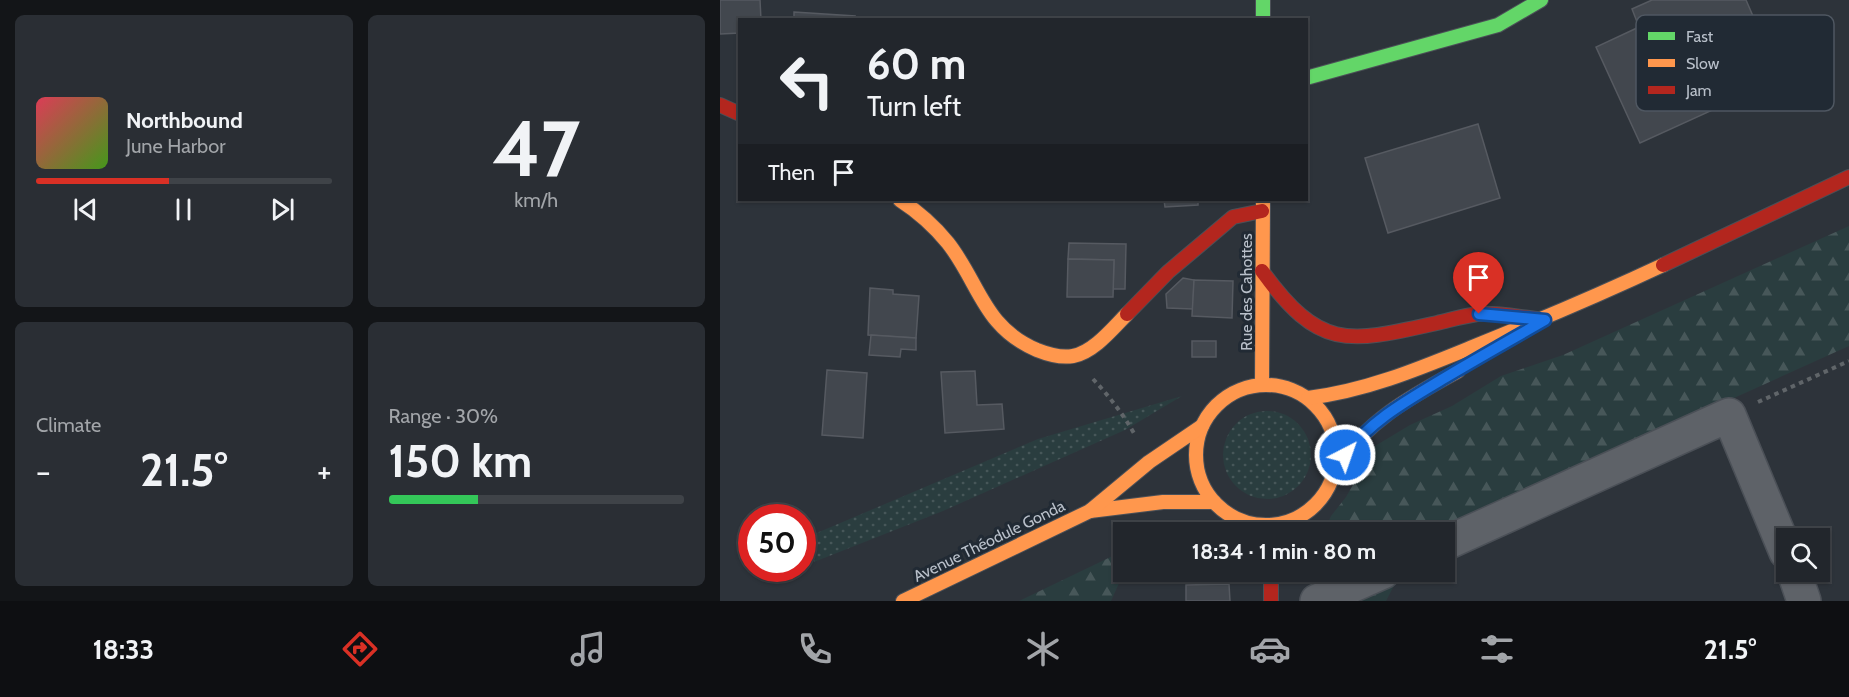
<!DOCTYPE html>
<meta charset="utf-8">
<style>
:root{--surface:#22262c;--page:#2a2e34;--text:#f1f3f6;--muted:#a2a5a9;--line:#3f4348;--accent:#d93025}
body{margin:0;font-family:Cabin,sans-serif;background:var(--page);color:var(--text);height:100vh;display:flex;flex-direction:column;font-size:22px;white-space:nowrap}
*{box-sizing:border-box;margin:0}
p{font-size:20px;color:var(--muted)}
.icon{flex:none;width:33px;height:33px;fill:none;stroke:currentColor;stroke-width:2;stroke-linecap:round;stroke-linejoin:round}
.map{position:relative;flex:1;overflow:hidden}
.side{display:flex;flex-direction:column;gap:15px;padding:15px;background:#131518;width:720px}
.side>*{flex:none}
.guide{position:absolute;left:18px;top:18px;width:570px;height:183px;border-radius:0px;box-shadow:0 2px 4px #0004,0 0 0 2px var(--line);background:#22262c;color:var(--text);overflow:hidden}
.tools{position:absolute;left:1056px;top:528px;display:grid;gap:12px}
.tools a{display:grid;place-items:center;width:54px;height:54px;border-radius:0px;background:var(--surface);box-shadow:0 2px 4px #0004,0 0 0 2px var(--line);font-size:30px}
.speed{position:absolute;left:18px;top:504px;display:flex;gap:12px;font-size:30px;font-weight:700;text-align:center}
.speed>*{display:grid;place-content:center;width:78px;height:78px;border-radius:50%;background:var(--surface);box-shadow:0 2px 4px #0004,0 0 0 2px var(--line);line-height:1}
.speed .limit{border:9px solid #d22;background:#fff;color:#111}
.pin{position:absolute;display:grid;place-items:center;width:51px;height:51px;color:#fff;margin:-62px -26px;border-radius:50% 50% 50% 0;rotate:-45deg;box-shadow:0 0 6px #0007}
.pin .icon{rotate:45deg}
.me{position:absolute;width:66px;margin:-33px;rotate:41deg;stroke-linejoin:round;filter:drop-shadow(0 0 4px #0008)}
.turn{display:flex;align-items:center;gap:21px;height:126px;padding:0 30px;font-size:27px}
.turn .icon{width:78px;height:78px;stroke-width:2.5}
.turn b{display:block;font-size:42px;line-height:51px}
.then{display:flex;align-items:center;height:57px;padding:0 30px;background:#0003;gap:12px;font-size:22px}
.big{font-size:45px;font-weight:700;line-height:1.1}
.side .card{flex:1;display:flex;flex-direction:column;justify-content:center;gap:9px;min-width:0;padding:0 21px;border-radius:9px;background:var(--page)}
.side .dial{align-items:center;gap:0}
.dial b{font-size:78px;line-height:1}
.song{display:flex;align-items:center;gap:18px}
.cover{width:72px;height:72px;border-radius:9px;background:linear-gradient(135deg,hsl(350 70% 55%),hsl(100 70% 35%))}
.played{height:6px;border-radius:3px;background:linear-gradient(90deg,var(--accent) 45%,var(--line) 45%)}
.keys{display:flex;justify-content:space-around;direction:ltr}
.heat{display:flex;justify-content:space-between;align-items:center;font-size:33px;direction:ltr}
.charge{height:9px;border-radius:4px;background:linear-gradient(90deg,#34c759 30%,var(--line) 0)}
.side .tiles{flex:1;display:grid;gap:15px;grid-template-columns:repeat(2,1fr)}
.trip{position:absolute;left:393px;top:522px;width:342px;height:60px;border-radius:0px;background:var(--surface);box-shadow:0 2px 4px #0004,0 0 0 2px var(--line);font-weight:700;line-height:60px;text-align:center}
.dock{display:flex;height:96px;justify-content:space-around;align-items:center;background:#0e0f12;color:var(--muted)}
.dock .icon{width:42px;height:42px}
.dock .current{color:var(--accent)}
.dock b{font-size:27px;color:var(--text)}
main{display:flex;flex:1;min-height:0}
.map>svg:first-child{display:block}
.green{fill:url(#green-dots)}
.forest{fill:url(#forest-firs)}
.building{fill:#42474e;stroke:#565a61;stroke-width:1.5}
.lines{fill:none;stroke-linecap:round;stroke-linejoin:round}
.street-casing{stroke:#4b5057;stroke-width:36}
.fast-casing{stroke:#4b5057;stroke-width:16}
.slow-casing{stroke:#4b5057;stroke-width:16}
.jam-casing{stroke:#4b5057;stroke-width:16}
.path{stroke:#606569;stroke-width:4;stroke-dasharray:4.5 4.5;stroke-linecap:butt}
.street{stroke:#5e6268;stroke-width:33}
.fast{stroke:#63d668;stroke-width:14}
.slow{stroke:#ff974d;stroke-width:14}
.jam{stroke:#b3261e;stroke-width:14}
.route-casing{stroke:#114b97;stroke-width:15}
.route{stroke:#1a73e8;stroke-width:10}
.labels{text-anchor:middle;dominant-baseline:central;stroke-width:6;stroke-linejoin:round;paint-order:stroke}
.street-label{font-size:16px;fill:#b9c0ca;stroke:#212a34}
.key{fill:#212a34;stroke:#4f5761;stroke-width:1.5}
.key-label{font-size:16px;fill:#b9c0ca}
</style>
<main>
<section class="side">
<div class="tiles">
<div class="card">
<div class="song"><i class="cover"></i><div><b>Northbound</b><p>June Harbor</p></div></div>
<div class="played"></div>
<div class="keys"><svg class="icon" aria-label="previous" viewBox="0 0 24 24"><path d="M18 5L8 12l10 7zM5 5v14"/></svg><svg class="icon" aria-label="pause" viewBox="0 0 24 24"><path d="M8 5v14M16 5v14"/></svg><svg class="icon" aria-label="next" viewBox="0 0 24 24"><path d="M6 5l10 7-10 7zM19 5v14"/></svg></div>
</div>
<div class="card dial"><b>47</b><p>km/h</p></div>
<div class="card"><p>Climate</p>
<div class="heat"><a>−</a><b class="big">21.5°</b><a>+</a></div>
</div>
<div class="card"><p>Range · 30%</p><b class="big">150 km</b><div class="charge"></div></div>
</div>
</section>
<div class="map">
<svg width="1129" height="601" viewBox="0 0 1129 601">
<defs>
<pattern id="green-dots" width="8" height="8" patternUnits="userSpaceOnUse" patternTransform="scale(1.5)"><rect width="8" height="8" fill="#2a3d3f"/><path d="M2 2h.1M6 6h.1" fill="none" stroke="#475759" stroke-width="1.8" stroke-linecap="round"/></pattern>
<pattern id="forest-firs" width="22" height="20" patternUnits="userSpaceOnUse" patternTransform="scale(1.5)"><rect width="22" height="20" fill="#2a3d3f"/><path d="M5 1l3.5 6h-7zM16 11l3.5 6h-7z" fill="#475759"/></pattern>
</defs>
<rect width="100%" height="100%" fill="#2d333a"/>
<!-- green -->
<g class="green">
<polygon points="462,396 405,430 223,511 94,562 92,535 318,439"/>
<circle cx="547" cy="455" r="44"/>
</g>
<!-- forest -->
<g class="forest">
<polygon points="1129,226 1129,346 717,532 604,532 611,516 626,497 655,446 690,425 732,406 781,376 843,355"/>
<polygon points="403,551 404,572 391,601 299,601"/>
<polygon points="611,572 681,572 666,601 624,601 625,581"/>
</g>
<!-- building -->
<g class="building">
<polygon points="0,0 40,0 41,20 20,20 20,33 0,34"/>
<polygon points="932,0 1026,0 1053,62 1000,86 1008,103 920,143 876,47 919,27 912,9"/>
<polygon points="74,12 135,16 134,20 74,20"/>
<polygon points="758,124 780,198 668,233 645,158"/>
<polygon points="297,200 354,200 354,201"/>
<polygon points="444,200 478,200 478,205 445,207"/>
<polygon points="349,243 406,244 405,289 393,289 394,260 348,259"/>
<polygon points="348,259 394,260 393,297 347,297"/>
<polygon points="463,278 474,280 473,309 447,308 446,294"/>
<polygon points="474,280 513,281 512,318 472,316"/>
<polygon points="150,288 173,290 173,294 199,296 196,338 148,335"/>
<polygon points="151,335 196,338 196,350 181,349 180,357 149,355"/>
<rect x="472" y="341" width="24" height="16"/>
<polygon points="107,370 147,373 143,438 102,435"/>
<polygon points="255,371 257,405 282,404 284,429 225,433 221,372"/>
<polygon points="509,584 510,601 466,601 466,585"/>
</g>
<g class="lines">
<!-- street casing -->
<g class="street-casing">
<g id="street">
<polyline points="724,544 1009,415 1066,552"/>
<polyline points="1074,572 1084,601"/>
<polyline points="597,601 663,572"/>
</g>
</g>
<!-- fast casing -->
<g class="fast-casing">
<g id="fast">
<polyline points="543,0 543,20"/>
<polyline points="586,78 778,25 821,0"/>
</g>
</g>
<!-- slow casing -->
<g class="slow-casing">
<g id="slow">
<path d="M180,200C197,211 215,227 228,243C260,284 263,327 317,350C327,354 342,358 353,356C374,352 393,328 407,314"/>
<polyline points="542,384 543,200"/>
<circle cx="546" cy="455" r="70"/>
<path d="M588,398C645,391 696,370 750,348C815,322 879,295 943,265"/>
<path d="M615,469C647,421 688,398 738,371"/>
<polyline points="370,511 443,502 494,502"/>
<polyline points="183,601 370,511 429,462 482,426"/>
</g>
</g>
<!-- jam casing -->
<g class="jam-casing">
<g id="jam">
<polyline points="0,105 20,114"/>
<polyline points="943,265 1129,177"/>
<path d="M542,271C600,351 628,343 717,323C730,320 744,316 757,314C776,312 798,317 817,319"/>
<polyline points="407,314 448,272 513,217 542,211"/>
<polyline points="551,572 551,601"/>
</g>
</g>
<!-- path -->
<g class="path">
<path d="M373,379C389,396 403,414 415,435"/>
<polyline points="1038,402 1129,361"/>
</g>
<!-- street -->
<use href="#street" class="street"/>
<!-- fast -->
<use href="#fast" class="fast"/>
<!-- slow -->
<use href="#slow" class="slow"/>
<!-- jam -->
<use href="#jam" class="jam"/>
</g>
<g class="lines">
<!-- route casing -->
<g class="route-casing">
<path id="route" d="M625,455C652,419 690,399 728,376C760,357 792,339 825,320L759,314"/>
</g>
<!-- route -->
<use href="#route" class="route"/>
</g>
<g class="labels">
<!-- street labels -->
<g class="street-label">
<text transform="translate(526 292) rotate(-90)">Rue des Cahottes</text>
<text transform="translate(269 541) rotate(-26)">Avenue Théodule Gonda</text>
</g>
</g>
<!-- legend -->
<rect x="916" y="15" width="198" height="96" rx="9" class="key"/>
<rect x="928" y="32" width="27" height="8" fill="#63d668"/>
<rect x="928" y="59" width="27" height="8" fill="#ff974d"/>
<rect x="928" y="86" width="27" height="8" fill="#b3261e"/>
<g class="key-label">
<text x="966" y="42">Fast</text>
<text x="966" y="69">Slow</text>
<text x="966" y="96">Jam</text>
</g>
</svg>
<div class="tools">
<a><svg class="icon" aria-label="search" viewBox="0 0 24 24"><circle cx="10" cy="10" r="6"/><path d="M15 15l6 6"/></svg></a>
</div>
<div class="speed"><div class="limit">50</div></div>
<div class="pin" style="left:759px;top:314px;background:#d93025"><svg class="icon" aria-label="arrive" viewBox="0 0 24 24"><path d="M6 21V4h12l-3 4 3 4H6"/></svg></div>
<svg class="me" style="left:625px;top:455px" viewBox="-20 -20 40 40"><circle r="17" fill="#1a73e8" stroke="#fff" stroke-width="3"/><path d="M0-11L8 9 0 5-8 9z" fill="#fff"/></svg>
<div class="trip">18:34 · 1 min · 80 m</div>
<div class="guide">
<div class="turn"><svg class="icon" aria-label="left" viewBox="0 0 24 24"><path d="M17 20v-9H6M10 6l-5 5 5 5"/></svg><div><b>60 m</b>Turn left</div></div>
<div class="then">Then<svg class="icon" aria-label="arrive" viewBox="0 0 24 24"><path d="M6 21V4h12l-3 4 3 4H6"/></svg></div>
</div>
</div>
</main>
<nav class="dock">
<b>18:33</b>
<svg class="icon current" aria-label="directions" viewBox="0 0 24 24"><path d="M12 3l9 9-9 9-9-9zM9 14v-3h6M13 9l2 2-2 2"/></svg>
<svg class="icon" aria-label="music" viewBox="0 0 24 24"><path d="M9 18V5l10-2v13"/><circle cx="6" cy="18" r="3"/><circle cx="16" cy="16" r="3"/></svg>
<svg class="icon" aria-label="phone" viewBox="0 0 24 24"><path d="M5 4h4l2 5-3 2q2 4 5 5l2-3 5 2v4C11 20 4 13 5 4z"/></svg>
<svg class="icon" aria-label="climate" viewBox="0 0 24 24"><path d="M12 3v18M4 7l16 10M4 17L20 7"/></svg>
<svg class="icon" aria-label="car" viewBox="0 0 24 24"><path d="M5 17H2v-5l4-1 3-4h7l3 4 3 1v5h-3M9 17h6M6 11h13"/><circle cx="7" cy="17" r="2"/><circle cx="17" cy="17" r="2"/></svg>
<svg class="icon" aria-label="filters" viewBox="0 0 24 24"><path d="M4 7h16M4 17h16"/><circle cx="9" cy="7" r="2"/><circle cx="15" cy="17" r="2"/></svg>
<b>21.5°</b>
</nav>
